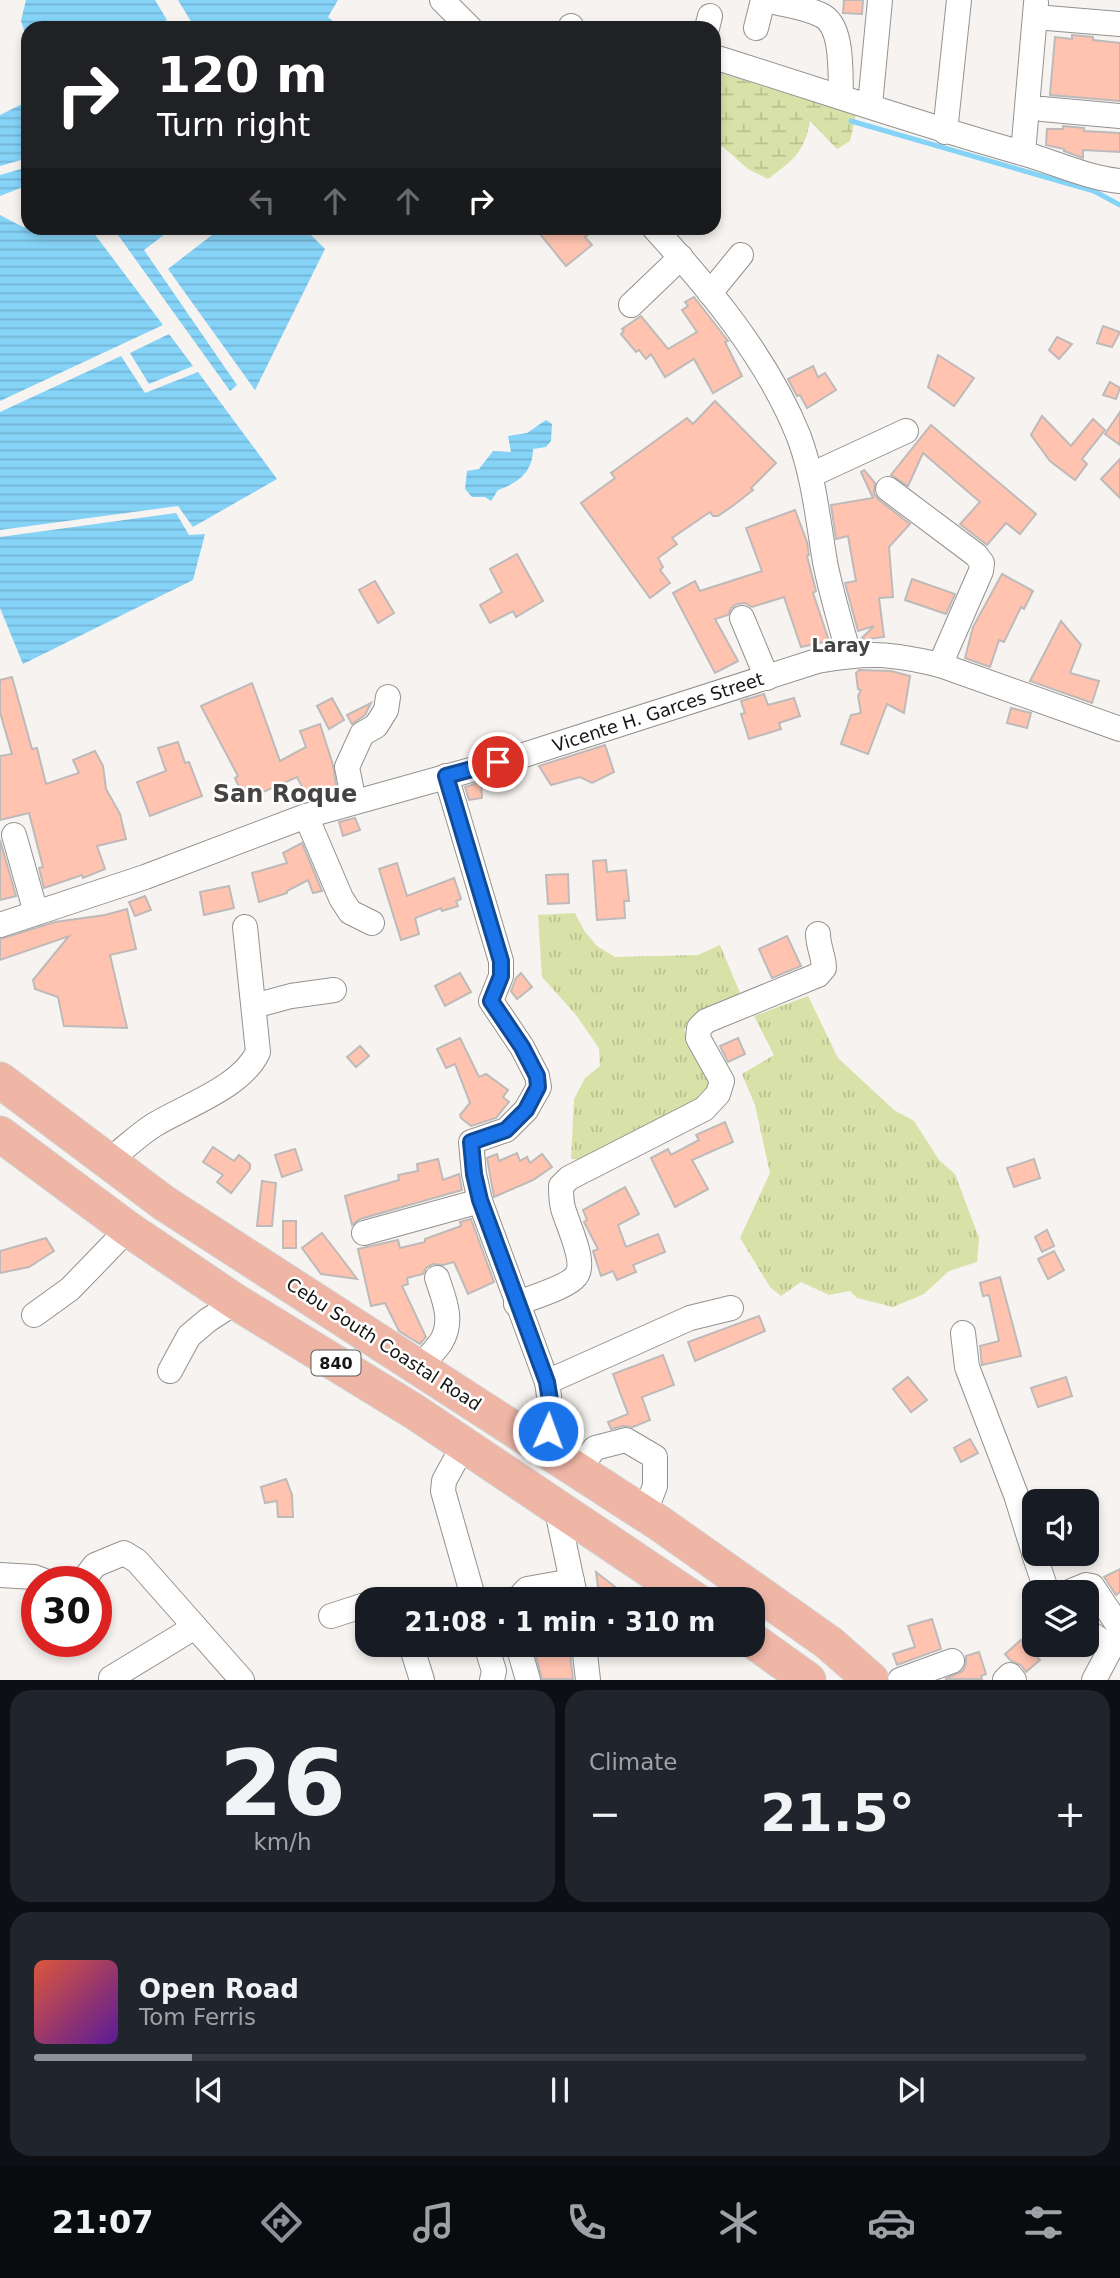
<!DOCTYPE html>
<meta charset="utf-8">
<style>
:root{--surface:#171b24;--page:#20242c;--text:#f1f3f6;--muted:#9ea1a6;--line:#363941;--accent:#8c9099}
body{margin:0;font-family:"DejaVu Sans",sans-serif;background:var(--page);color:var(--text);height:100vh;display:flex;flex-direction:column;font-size:26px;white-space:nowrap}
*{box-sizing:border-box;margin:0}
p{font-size:23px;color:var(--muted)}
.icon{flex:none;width:38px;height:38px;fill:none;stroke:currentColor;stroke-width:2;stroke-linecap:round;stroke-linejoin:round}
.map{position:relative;height:1680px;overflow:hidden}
.details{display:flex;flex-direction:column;gap:10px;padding:10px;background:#0d0f14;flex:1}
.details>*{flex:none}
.hud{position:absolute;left:21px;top:21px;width:700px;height:214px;border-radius:21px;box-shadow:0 4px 10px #0003;background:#202124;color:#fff;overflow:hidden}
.fabs{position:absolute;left:1022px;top:1489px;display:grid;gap:14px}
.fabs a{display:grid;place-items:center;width:77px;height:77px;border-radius:14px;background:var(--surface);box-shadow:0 4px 10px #0003;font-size:35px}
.speed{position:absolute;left:21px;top:1566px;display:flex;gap:14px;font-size:35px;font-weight:700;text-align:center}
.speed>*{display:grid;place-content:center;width:91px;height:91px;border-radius:50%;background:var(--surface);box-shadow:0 4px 10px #0003;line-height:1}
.speed .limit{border:10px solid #d22;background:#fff;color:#111}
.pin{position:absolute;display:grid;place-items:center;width:60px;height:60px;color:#fff;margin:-30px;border:4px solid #fff;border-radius:50%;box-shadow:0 2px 7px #0007}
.me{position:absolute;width:77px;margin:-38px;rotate:2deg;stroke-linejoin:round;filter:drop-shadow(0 0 5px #0008)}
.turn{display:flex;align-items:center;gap:24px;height:147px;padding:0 21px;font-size:32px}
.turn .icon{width:91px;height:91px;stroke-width:2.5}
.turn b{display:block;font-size:49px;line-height:60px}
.lanes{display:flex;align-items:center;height:66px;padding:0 21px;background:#0003;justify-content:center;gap:35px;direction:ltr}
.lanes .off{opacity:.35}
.big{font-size:52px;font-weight:700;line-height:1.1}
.details .widget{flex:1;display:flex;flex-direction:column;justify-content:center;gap:10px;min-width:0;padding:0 24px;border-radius:21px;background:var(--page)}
.details .dial{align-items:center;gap:0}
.dial b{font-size:91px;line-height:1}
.song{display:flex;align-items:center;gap:21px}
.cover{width:84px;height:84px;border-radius:10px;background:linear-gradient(135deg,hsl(10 70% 55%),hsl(270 70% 35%))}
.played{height:7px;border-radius:4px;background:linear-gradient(90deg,var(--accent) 15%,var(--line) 15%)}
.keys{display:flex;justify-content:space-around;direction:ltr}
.heat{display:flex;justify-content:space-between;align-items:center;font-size:38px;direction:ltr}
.details .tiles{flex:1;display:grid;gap:10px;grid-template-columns:1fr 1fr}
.widget:last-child{grid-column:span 2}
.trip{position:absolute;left:355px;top:1587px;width:410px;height:70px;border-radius:21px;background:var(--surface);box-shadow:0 4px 10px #0003;font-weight:700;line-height:70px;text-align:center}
.tabs{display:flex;height:112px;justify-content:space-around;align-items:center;background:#090b0e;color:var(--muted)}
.tabs .icon{width:49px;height:49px}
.tabs .selected{color:var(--accent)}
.tabs b{font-size:32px;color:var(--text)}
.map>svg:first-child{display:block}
.grass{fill:url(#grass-tufts)}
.wetland{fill:url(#wetland-marsh)}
.water{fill:url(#water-rules)}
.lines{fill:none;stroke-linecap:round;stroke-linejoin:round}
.stream{stroke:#86d3f8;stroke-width:5}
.building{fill:#ffc3b0;stroke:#bebab9;stroke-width:2}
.minor-casing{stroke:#94928f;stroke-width:26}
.highway-casing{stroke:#d0d0d0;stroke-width:37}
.minor{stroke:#fff;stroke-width:24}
.highway{stroke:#efb6a6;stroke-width:35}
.route-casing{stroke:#114b97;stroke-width:18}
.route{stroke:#1a73e8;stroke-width:12}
.labels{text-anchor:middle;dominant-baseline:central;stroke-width:5;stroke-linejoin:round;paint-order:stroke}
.shield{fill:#fff;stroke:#5c5b5a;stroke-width:2}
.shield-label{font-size:16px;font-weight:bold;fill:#161514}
.street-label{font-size:18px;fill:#161514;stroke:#fff}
.neighbourhood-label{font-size:19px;font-weight:bold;fill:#464442;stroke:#fff}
.district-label{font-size:24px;font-weight:bold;fill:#464442;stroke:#fff}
</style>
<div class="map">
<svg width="1120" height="1680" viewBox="0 0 1120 1680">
<defs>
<pattern id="grass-tufts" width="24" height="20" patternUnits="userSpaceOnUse" patternTransform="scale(1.75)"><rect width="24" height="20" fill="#d8e2a8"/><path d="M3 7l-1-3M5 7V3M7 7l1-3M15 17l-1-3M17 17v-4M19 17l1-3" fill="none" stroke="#b9c190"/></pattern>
<pattern id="wetland-marsh" width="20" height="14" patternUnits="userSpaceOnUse" patternTransform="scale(1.75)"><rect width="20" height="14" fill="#d8e2a8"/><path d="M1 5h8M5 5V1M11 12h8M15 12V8" fill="none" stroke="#b9c190"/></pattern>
<pattern id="water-rules" width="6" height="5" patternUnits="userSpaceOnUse" patternTransform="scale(1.75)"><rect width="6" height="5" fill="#86d3f8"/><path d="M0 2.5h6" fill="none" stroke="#73b4d4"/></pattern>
</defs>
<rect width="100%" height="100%" fill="#f6f3f0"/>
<!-- grass -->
<g class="grass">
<polygon points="575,913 585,932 597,946 615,957 698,955 720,945 740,993 691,1022 684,1030 711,1080 705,1098 589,1160 571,1159 574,1099 585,1078 600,1066 599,1048 576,1015 542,977 538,915"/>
<polygon points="808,996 838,1058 894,1110 914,1121 939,1160 955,1174 979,1238 977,1262 949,1271 924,1294 893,1307 857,1298 850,1291 829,1295 801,1282 781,1296 770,1287 740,1238 770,1173 755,1105 742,1074 774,1055 754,1016"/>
</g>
<!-- wetland -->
<path class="wetland" d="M714,71L856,115L850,141L837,149L810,121C805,152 792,161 768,179L748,169L723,147L714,142Z"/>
<!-- water -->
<g class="water">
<polygon points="26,0 155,0 167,20 151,28 28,28 28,41 21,21"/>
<polygon points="178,0 338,0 328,17 341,28 195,28"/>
<polygon points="28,101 28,158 0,166 0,115"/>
<polygon points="28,167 28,185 0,196 0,175"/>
<polygon points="0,215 23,227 90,228 163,325 0,401"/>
<polygon points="113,228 173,228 144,250 237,385 230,391"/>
<polygon points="221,228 304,228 325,249 255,390 168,269"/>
<polygon points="169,334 193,366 149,384 130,353"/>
<polygon points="121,356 145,393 198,372 277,479 193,527 178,506 0,530 0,412"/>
<path d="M546,420L552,424L551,441L546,447L533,449C533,472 518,483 498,490L491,501L485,497H472L465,489L467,471L479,469L493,451L511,452L508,436L527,433Z"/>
<polygon points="176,513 189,535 205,534 193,580 23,664 0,608 0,537"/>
</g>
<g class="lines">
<!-- stream -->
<polyline class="stream" points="851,121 1094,191 1120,205"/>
</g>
<!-- building -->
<g class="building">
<polygon points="844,0 863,0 862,14 843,13"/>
<polygon points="1072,35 1093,37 1093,40 1120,43 1120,101 1050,95 1055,37 1072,39"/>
<polygon points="1063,126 1084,128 1084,131 1120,133 1120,152 1083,150 1083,158 1064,151 1064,149 1046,145 1047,129 1063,129"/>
<polygon points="548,228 596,228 585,237 592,245 566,266 540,234"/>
<polygon points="694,297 728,341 725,342 742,376 713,393 694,359 665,377 651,354 646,359 639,350 636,352 621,334 624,331 622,329 641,316 668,349 697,332 682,310 688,306 685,302"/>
<polygon points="1103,326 1120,332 1112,347 1097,343"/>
<polygon points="1057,337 1072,344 1059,359 1049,350"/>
<polygon points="938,355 974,378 954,406 928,387"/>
<polygon points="813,366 818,377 825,373 836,390 807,408 800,395 797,396 788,379"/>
<polygon points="1110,382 1120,388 1116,399 1103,395"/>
<polygon points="715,401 776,463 751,488 753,490 734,505 718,516 713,516 710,512 672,538 677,544 658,558 663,567 660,570 670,583 650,598 581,503 615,478 611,473 687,418 693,424"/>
<polygon points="1120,412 1120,445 1105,434"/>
<polygon points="1042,416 1071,446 1093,419 1105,430 1082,459 1087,464 1075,480 1050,461 1031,435"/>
<polygon points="931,425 1036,514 1020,534 1006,523 987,545 960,524 980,502 923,453 908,486 891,475"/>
<polygon points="1120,459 1120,498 1101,479"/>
<polygon points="864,470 875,483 874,494 879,500 910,524 889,547 893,597 879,598 884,637 860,640 874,626 858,631 845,583 856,581 848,536 836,539 831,505 873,498 861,472"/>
<polygon points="795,510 807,542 809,555 807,556 816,591 813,593 829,641 801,647 784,597 752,607 745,603 737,604 731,608 728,615 715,619 738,661 715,673 673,593 695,581 700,591 762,571 746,528"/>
<polygon points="517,554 543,601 516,617 513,611 490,623 480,605 502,592 490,569"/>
<polygon points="1002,574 1033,591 1024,609 1021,607 1004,642 999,640 990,667 965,658 973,627"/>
<polygon points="912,579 955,594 946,614 905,600"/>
<polygon points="375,581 394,613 378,623 359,590"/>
<polygon points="1061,621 1081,645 1070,673 1099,681 1092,703 1030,681"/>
<polygon points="859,670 891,671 910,676 904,713 887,704 868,754 841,744 851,715 861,713 858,696 861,690 858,689 856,673"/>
<polygon points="12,677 32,749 37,748 46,784 79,773 73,760 95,751 103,766 106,789 120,814 126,839 97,846 105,869 83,878 82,875 44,888 39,868 43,867 29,813 0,820 0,756 12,754 0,712 0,680"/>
<polygon points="252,683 280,761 306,747 300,731 320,724 333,765 337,792 309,800 297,777 245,800 235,778 238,776 201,706"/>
<polygon points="764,694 768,705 794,698 800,716 779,723 781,729 749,739 741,714 745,713 741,701"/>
<polygon points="332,698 344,720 329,729 317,706"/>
<polygon points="371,703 365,715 352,724 347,715"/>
<polygon points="1011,708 1031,713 1027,728 1007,723"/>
<polygon points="178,742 185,763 189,762 202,796 150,816 137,782 166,771 158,748"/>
<polygon points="605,745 614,772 592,783 580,777 551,785 539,766"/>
<polygon points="481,782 482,798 469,800 465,787"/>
<polygon points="355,818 360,830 343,836 339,822"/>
<polygon points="0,840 16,896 0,900"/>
<polygon points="302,843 322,891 313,893 308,880 287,891 287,893 259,902 252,873 287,863 283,853"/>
<polygon points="606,860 607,872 626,870 629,901 624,901 625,918 597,920 593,861"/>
<polygon points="397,863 407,896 454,878 461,899 456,901 458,906 442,911 441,908 415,918 419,934 401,940 379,869"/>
<polygon points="568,874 569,903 548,904 546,875"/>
<polygon points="229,886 234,908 204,915 200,892"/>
<polygon points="145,896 151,910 135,916 129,902"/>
<polygon points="127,909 136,949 110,955 127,1028 64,1026 58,997 35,989 33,980 69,936 0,960 0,939 55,922 105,915"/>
<polygon points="787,936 801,966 772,978 759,949"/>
<polygon points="460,973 471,992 445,1006 435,986"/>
<polygon points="521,973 532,987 517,999 511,991 516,978"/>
<polygon points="460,1038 479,1077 486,1074 508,1090 503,1097 509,1102 496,1118 471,1126 461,1118 460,1115 470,1103 455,1064 446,1068 437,1049"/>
<polygon points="738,1038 745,1054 728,1062 720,1046"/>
<polygon points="360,1046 369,1056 356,1067 347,1057"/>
<polygon points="725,1122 733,1142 692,1160 708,1189 675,1207 651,1158 668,1149 671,1155 699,1140 696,1135"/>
<polygon points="213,1147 234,1161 239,1155 250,1164 250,1169 231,1193 217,1182 223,1175 203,1162"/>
<polygon points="295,1149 302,1170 282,1177 275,1155"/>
<polygon points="517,1153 520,1161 527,1157 530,1163 542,1154 552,1167 533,1180 494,1197 487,1158 497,1154 499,1161"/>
<polygon points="438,1159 443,1180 459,1174 462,1190 360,1219 352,1225 345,1196 399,1180 398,1175 418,1171 417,1164"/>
<polygon points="1034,1159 1040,1178 1014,1187 1007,1168"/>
<polygon points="262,1181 276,1183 272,1226 257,1226"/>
<polygon points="625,1187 639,1214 618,1225 626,1247 658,1234 665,1252 633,1265 636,1272 617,1280 613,1271 601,1276 593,1251 598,1249 584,1222 587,1220 583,1210"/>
<polygon points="471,1219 494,1282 468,1294 454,1262 443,1265 433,1264 426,1268 423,1274 407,1278 408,1284 402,1286 426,1337 420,1344 399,1331 385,1303 371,1306 358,1249 398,1240 400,1248 425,1242 425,1239 461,1226 460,1222"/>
<rect x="283" y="1221" width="13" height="27"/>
<polygon points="1047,1230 1054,1246 1042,1252 1035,1237"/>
<polygon points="322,1233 339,1255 357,1279 321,1274 302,1248"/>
<polygon points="46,1238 54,1251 29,1267 0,1273 0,1251"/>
<polygon points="1054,1251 1064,1270 1048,1279 1038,1259"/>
<polygon points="1000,1277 1021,1356 982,1365 980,1346 999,1341 989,1295 983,1296 980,1283"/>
<polygon points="759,1316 765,1331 695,1361 688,1342"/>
<polygon points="663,1355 674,1385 642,1397 650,1420 633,1427 623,1426 611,1429 608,1422 628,1414 613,1374"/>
<polygon points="908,1377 927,1400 911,1412 893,1389"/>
<polygon points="1066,1377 1072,1396 1038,1407 1031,1388"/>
<polygon points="970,1439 978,1453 961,1462 954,1448"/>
<polygon points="286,1479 292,1495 293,1517 278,1517 277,1501 265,1503 261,1487"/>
<polygon points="1120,1569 1120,1592 1116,1595 1104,1577"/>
<polygon points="596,1572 632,1600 600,1600"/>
<polygon points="932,1619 941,1649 897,1665 893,1654 915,1647 908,1626"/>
<polygon points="1021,1640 1040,1660 1026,1672 1021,1665 1011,1661 1005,1654"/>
<polygon points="533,1645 569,1645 573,1679 542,1679"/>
<polygon points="979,1652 986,1674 981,1676 982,1679 945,1679 963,1671 966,1664 966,1656"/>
</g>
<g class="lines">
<!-- minor casing -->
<g class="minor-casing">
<g id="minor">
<polyline points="442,0 470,28"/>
<path d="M767,0C784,5 805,7 821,15C844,25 840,75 841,97"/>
<polyline points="1035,17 1120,24"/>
<polyline points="571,26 571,28"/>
<polyline points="707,28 710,16"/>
<polyline points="756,28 763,0"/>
<path d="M714,57C817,89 918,124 1022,153C1054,162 1087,178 1120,181"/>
<polyline points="870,105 880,0"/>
<polyline points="1042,109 1120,116"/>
<polyline points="945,132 959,0"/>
<polyline points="1023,153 1036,3"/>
<path d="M654,228C710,289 768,359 799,437C814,478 818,520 825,562C831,593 841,625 849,655"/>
<polyline points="710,293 741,255"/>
<polyline points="631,305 681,257"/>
<polyline points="811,475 906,431"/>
<polyline points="888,489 976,555 982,563 981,571 940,665"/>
<polyline points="742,618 767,678"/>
<path d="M446,776L501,961V976L491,1001L522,1047L537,1076L539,1087L526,1110L506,1130L471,1142L474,1174L480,1201L547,1382C551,1409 554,1421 541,1445"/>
<polyline points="354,802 347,767 362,734 376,726 386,710 388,697"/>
<polyline points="306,816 341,898 350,912 372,923"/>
<polyline points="14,835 36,913"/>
<path d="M0,925L145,877L306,816L524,755L817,661C868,652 890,653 940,665L1120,729"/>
<polyline points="254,1006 291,996 334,990"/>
<path d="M107,1162C123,1150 138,1135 154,1125C187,1105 242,1087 258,1052L245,927"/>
<polyline points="364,1233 480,1201"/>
<path d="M516,1304C530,1298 568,1287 576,1276C587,1262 567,1224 563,1208C561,1201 561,1194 561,1186L569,1178L704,1109L718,1094L722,1081L698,1038L699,1028L706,1021L818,975L824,968C824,957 818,946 818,934"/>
<polyline points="34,1315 70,1289 128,1229"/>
<polyline points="963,1333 967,1367 1016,1495 1034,1553"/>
<path d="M420,1367C426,1359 435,1351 441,1342C454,1321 444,1299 437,1278"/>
<polyline points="170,1371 189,1336 208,1320 236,1302"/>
<polyline points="547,1382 690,1318 731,1308"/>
<polyline points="464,1444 444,1481 443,1491 474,1600"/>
<polyline points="578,1469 595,1448 626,1440 655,1457 655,1486 644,1514"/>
<polyline points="556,1506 576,1600"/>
<polyline points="1034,1554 1047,1592"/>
<polyline points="0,1575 34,1577 47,1582"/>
<polyline points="82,1582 95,1565 124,1553 137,1561 242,1680"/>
<polyline points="1069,1592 1086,1585 1092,1586 1120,1628"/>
<polyline points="384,1600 391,1600"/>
<polyline points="517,1600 527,1589 572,1581"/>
<polyline points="331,1616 368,1604"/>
<polyline points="1087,1631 1111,1647"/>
<polyline points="411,1645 422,1680"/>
<polyline points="486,1645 494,1671 492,1680"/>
<polyline points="518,1645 528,1680"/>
<polyline points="584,1645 588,1680"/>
<polyline points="111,1678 195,1627"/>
<polyline points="900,1680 952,1661"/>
<polyline points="1005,1680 1010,1675 1014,1680"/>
<polyline points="1094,1680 1120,1631"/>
</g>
</g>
<!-- highway casing -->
<g class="highway-casing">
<g id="highway">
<polyline points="0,1080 164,1203 659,1523 829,1643 871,1680"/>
<polyline points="0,1134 128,1229 236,1302 415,1412 695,1600"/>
<polyline points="752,1640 808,1680"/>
</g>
</g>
<!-- minor -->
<use href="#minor" class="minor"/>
<!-- highway -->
<use href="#highway" class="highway"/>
</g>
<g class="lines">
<!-- route casing -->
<g class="route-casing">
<polyline id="route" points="498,762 446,776 501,961 501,976 491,1001 522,1047 537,1076 538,1087 526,1110 506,1130 471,1142 474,1174 480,1200 547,1382 552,1412 548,1431"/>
</g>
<!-- route -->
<use href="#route" class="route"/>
</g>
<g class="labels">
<!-- shield labels -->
<rect class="shield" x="311.5" y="1350.5" width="49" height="25" rx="5"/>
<g class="shield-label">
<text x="336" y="1363">840</text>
</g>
<!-- street labels -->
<g class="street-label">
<text transform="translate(658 712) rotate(-18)">Vicente H. Garces Street</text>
<text transform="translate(384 1344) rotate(33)">Cebu South Coastal Road</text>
</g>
<!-- neighbourhood labels -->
<g class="neighbourhood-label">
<text x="841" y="645">Laray</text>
</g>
<!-- district labels -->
<g class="district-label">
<text x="285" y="794">San Roque</text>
</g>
</g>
</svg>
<div class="fabs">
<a><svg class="icon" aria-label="sound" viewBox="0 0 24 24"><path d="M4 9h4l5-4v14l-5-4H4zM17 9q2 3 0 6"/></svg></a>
<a><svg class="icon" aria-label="layers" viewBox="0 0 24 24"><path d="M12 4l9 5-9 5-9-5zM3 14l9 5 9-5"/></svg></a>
</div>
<div class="speed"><div class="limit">30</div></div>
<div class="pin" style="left:498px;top:762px;background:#d93025"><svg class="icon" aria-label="arrive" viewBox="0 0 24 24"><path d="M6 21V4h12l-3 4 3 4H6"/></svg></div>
<svg class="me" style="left:548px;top:1431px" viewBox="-20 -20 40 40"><circle r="17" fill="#1a73e8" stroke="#fff" stroke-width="3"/><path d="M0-11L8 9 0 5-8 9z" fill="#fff"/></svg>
<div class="trip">21:08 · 1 min · 310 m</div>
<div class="hud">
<div class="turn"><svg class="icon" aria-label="right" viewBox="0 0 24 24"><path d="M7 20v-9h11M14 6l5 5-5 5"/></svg><div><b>120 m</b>Turn right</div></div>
<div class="lanes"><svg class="icon off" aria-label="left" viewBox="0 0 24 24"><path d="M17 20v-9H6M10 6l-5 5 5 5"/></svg><svg class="icon off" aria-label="ahead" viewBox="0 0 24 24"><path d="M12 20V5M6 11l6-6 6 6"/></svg><svg class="icon off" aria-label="ahead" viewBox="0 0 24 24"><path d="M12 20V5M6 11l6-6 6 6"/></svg><svg class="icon" aria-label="right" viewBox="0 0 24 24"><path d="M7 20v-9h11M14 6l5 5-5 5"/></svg></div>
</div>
</div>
<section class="details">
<div class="tiles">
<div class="widget dial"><b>26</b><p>km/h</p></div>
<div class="widget"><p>Climate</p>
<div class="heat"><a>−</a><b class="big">21.5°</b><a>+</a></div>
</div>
<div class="widget">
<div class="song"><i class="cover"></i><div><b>Open Road</b><p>Tom Ferris</p></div></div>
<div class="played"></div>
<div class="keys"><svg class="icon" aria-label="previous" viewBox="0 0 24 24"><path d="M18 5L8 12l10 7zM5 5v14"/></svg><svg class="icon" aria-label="pause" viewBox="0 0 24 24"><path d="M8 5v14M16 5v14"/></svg><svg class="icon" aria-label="next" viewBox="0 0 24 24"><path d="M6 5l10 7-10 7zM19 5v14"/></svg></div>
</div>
</div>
</section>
<nav class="tabs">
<b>21:07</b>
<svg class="icon selected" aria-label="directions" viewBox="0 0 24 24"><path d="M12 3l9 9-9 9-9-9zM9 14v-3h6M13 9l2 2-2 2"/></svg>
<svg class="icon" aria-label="music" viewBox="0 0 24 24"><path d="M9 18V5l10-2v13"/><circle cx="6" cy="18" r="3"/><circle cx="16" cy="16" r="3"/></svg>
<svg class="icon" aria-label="phone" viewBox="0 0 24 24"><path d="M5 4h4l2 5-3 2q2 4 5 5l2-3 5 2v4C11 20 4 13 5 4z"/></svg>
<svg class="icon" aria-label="climate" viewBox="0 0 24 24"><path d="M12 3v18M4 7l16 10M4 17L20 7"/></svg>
<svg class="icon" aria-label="car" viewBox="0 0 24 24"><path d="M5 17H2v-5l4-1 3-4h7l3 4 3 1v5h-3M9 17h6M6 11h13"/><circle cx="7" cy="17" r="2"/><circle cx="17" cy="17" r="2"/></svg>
<svg class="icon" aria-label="filters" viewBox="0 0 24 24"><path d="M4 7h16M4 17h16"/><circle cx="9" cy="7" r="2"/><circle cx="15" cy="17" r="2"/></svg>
</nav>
